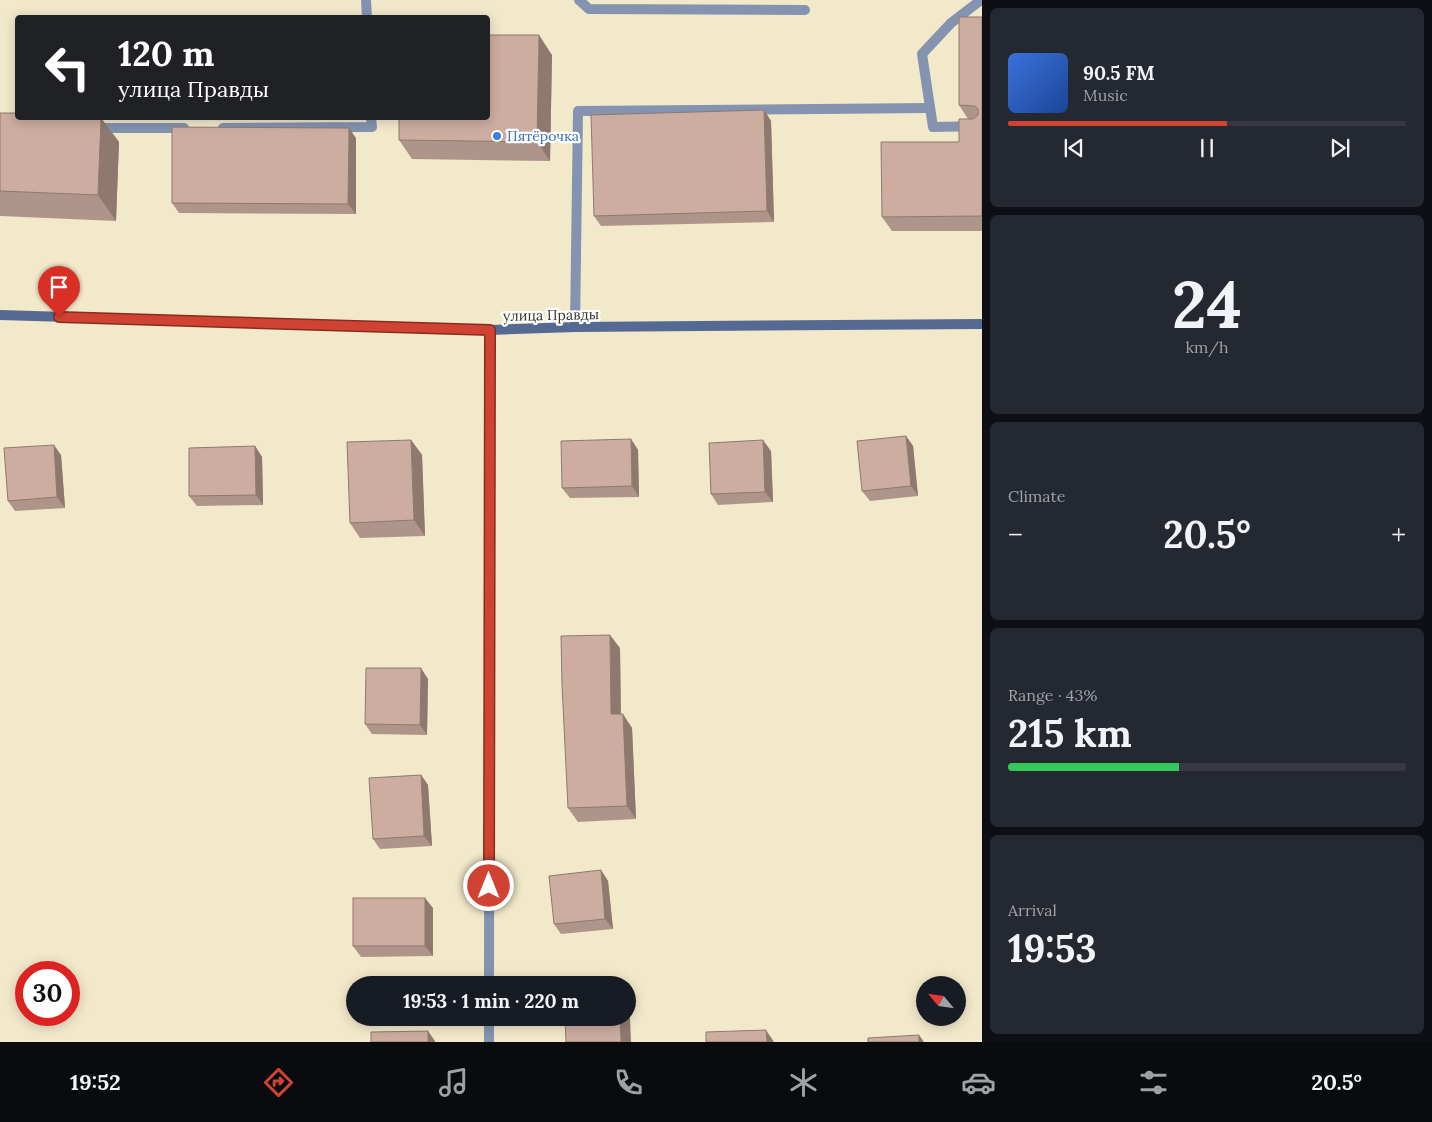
<!DOCTYPE html>
<meta charset="utf-8">
<style>
:root{--surface:#171b24;--page:#242831;--text:#f1f3f6;--muted:#9ea1a6;--line:#363941;--accent:#d04333}
body{margin:0;font-family:Lora,serif;background:var(--page);color:var(--text);height:100vh;display:flex;flex-direction:column;font-size:19px;white-space:nowrap}
*{box-sizing:border-box;margin:0}
p{font-size:16px;color:var(--muted)}
.icon{flex:none;width:28px;height:28px;fill:none;stroke:currentColor;stroke-width:2;stroke-linecap:round;stroke-linejoin:round}
.map{position:relative;flex:1;overflow:hidden}
.side{display:flex;flex-direction:column;gap:8px;padding:8px;background:#0d0f14;width:450px}
.side>*{flex:none}
.guide{position:absolute;left:15px;top:15px;width:475px;height:105px;border-radius:5px;box-shadow:0 2px 12px #0003;background:#202124;color:#fff;overflow:hidden}
.needle{width:32px;rotate:299deg}
.controls{position:absolute;left:916px;top:976px;display:grid;gap:10px}
.controls a{display:grid;place-items:center;width:50px;height:50px;border-radius:50%;background:var(--surface);box-shadow:0 2px 12px #0003;font-size:25px}
.speed{position:absolute;left:15px;top:961px;display:flex;gap:10px;font-size:25px;font-weight:700;text-align:center}
.speed>*{display:grid;place-content:center;width:65px;height:65px;border-radius:50%;background:var(--surface);box-shadow:0 2px 12px #0003;line-height:1}
.speed .limit{border:8px solid #d22;background:#fff;color:#111}
.pin{position:absolute;display:grid;place-items:center;width:42px;height:42px;color:#fff;margin:-51px -21px;border-radius:50% 50% 50% 0;rotate:-45deg;box-shadow:0 0 5px #0007}
.pin .icon{rotate:45deg}
.me{position:absolute;width:55px;margin:-28px;rotate:0deg;stroke-linejoin:round;filter:drop-shadow(0 0 4px #0008)}
.turn{display:flex;align-items:center;gap:18px;height:105px;padding:0 20px;font-size:22px}
.turn .icon{width:65px;height:65px;stroke-width:2.5}
.turn b{display:block;font-size:35px;line-height:42px}
.big{font-size:38px;font-weight:700;line-height:1.1}
.side .widget{flex:1;display:flex;flex-direction:column;justify-content:center;gap:8px;min-width:0;padding:0 18px;border-radius:8px;background:var(--page)}
.side .dial{align-items:center;gap:0}
.dial b{font-size:65px;line-height:1}
.song{display:flex;align-items:center;gap:15px}
.cover{width:60px;height:60px;border-radius:8px;background:linear-gradient(135deg,hsl(220 70% 55%),hsl(220 70% 35%))}
.played{height:5px;border-radius:2px;background:linear-gradient(90deg,var(--accent) 55%,var(--line) 55%)}
.keys{display:flex;justify-content:space-around;direction:ltr}
.heat{display:flex;justify-content:space-between;align-items:center;font-size:28px;direction:ltr}
.charge{height:8px;border-radius:4px;background:linear-gradient(90deg,#34c759 43%,var(--line) 0)}
.trip{position:absolute;left:346px;top:976px;width:290px;height:50px;border-radius:25px;background:var(--surface);box-shadow:0 2px 12px #0003;font-weight:700;line-height:50px;text-align:center}
.tab-bar{display:flex;height:80px;justify-content:space-around;align-items:center;background:#090b0e;color:var(--muted)}
.tab-bar .icon{width:35px;height:35px}
.tab-bar .on{color:var(--accent)}
.tab-bar b{font-size:22px;color:var(--text)}
main{display:flex;flex:1;min-height:0}
.map>svg:first-child{display:block}
.lines{fill:none;stroke-linecap:round;stroke-linejoin:round}
.lane{stroke:#8393b0;stroke-width:10}
.street{stroke:#8393b0;stroke-width:10}
.secondary{stroke:#546a92;stroke-width:10}
.wall{fill:#af9589}
.shaded-wall{fill:#8f796f}
.building{fill:#ccad9f;stroke:#8f796f}
.route-casing{stroke:#872c21;stroke-width:12}
.route{stroke:#d04333;stroke-width:9}
.shop-dot{fill:#3f7fe0;stroke:#fff;stroke-width:2}
.labels{text-anchor:middle;dominant-baseline:central;stroke-width:4.5;stroke-linejoin:round;paint-order:stroke}
.shop-label{font-size:14px;fill:#366cbe;stroke:#fff;text-anchor:start}
.street-label{font-size:14px;fill:#353226;stroke:#fff}
</style>
<main>
<div class="map">
<svg width="982" height="1042" viewBox="0 0 982 1042">
<rect width="100%" height="100%" fill="#f2e9cb"/>
<g class="lines">
<!-- lane -->
<g class="lane">
<polyline points="366,0 367,18"/>
<polyline points="579,0 589,9 805,10"/>
<polyline points="981,0 951,23 922,54 933,127 982,126"/>
<polyline points="96,128 184,128"/>
<polyline points="223,128 372,127 371,118"/>
<polyline points="575,327 578,111 930,108"/>
</g>
<!-- street -->
<g class="street">
<polyline points="489,985 490,330"/>
<polyline points="489,1042 489,1018"/>
</g>
<!-- secondary -->
<polyline class="secondary" points="0,315 490,330 575,327 982,324"/>
</g>
<!-- wall -->
<g class="wall">
<polygon points="982,17 982,231 892,231 882,217 959,142 968,119 959,105"/>
<polygon points="552,55 550,161 412,159 399,140"/>
<polygon points="764,110 771,121 774,222 601,226 594,216"/>
<polygon points="0,113 18,118 101,118 119,142 116,221 0,216"/>
<polygon points="356,138 356,214 179,213 172,203"/>
<polygon points="906,436 913,446 918,496 870,501 862,491"/>
<polygon points="631,439 638,450 639,497 570,498 562,488"/>
<polygon points="411,440 422,455 425,536 360,538 350,523"/>
<polygon points="255,446 262,457 263,505 197,506 189,496"/>
<polygon points="771,451 773,502 718,505 711,494"/>
<polygon points="61,455 65,508 15,511 8,501"/>
<polygon points="620,648 621,714 632,728 636,819 578,822 568,808"/>
<polygon points="428,679 427,735 372,734 365,724"/>
<polygon points="421,775 428,785 432,846 380,849 373,839"/>
<polygon points="601,870 608,881 613,929 561,934 554,924"/>
<polygon points="433,908 433,956 361,957 353,946"/>
</g>
<!-- shaded-wall -->
<g class="shaded-wall">
<polygon points="539,35 552,55 550,161 537,142"/>
<polygon points="764,110 771,121 774,222 767,211"/>
<polygon points="101,118 119,142 116,221 98,195"/>
<polygon points="349,128 356,138 356,214 348,204"/>
<polygon points="906,436 913,446 918,496 911,486"/>
<polygon points="631,439 638,450 639,497 632,486"/>
<polygon points="411,440 422,455 425,536 414,520"/>
<polygon points="763,440 771,451 773,502 765,492"/>
<polygon points="54,445 61,455 65,508 57,497"/>
<polygon points="255,446 262,457 263,505 256,495"/>
<polygon points="610,635 620,648 621,728 611,714"/>
<polygon points="421,668 428,679 427,735 420,725"/>
<polygon points="623,714 632,728 636,819 627,806"/>
<polygon points="421,775 428,785 432,846 424,836"/>
<polygon points="601,870 608,881 613,929 605,919"/>
<polygon points="425,898 433,908 433,956 425,946"/>
<polygon points="628,1015 630,1019 631,1042 621,1042 620,1018 628,1018"/>
<polygon points="766,1030 774,1042 767,1042"/>
<polygon points="428,1031 435,1041 435,1042 428,1042"/>
<polygon points="919,1035 924,1042 919,1042"/>
</g>
<!-- building -->
<g class="building">
<polygon points="959,17 982,17 982,216 882,217 881,142 959,142 959,119 973,119 978,115 978,109 975,106 959,105"/>
<polygon points="488,35 539,35 537,142 399,140 399,118 488,118"/>
<polygon points="764,110 767,211 594,216 591,115"/>
<polygon points="0,113 18,113 18,118 101,118 98,195 0,191"/>
<polygon points="172,127 349,128 348,204 172,203"/>
<polygon points="906,436 911,486 862,491 857,441"/>
<polygon points="631,439 632,486 562,488 561,441"/>
<polygon points="411,440 414,520 350,523 347,442"/>
<polygon points="763,440 765,492 711,494 709,443"/>
<polygon points="54,445 57,497 8,501 4,448"/>
<polygon points="255,446 256,495 189,496 189,448"/>
<polygon points="610,635 611,714 623,714 627,806 568,808 562,685 561,636"/>
<polygon points="366,668 421,668 420,725 365,724"/>
<polygon points="421,775 424,836 373,839 369,778"/>
<polygon points="601,870 605,919 554,924 549,876"/>
<rect x="353" y="898" width="72" height="48"/>
<polygon points="565,1018 620,1018 621,1042 566,1042"/>
<polygon points="766,1030 767,1042 706,1042 706,1032"/>
<polygon points="428,1031 428,1042 371,1042 371,1032"/>
<polygon points="919,1035 919,1042 868,1042 868,1038"/>
</g>
<g class="lines">
<!-- route casing -->
<g class="route-casing">
<polyline id="route" points="59,317 490,330 489,886"/>
</g>
<!-- route -->
<use href="#route" class="route"/>
</g>
<!-- markers -->
<circle class="shop-dot" cx="497" cy="136" r="5"/>
<g class="labels">
<!-- shop labels -->
<g class="shop-label">
<text x="507" y="136">Пятёрочка</text>
</g>
<!-- street labels -->
<g class="street-label">
<text transform="translate(551 315) rotate(-1)">улица Правды</text>
</g>
</g>
</svg>
<div class="controls">
<a><svg class="needle" viewBox="-14 -14 28 28"><path d="M0-13l5 13h-10z" fill="#e53935"/><path d="M0 13l5-13h-10z" fill="#9ea1a6"/></svg></a>
</div>
<div class="speed"><div class="limit">30</div></div>
<div class="pin" style="left:59px;top:317px;background:#d93025"><svg class="icon" aria-label="arrive" viewBox="0 0 24 24"><path d="M6 21V4h12l-3 4 3 4H6"/></svg></div>
<svg class="me" style="left:489px;top:886px" viewBox="-20 -20 40 40"><circle r="17" fill="#d04333" stroke="#fff" stroke-width="3"/><path d="M0-11L8 9 0 5-8 9z" fill="#fff"/></svg>
<div class="trip">19:53 · 1 min · 220 m</div>
<div class="guide">
<div class="turn"><svg class="icon" aria-label="left" viewBox="0 0 24 24"><path d="M17 20v-9H6M10 6l-5 5 5 5"/></svg><div><b>120 m</b>улица Правды</div></div>
</div>
</div>
<section class="side">
<div class="widget">
<div class="song"><i class="cover"></i><div><b>90.5 FM</b><p>Music</p></div></div>
<div class="played"></div>
<div class="keys"><svg class="icon" aria-label="previous" viewBox="0 0 24 24"><path d="M18 5L8 12l10 7zM5 5v14"/></svg><svg class="icon" aria-label="pause" viewBox="0 0 24 24"><path d="M8 5v14M16 5v14"/></svg><svg class="icon" aria-label="next" viewBox="0 0 24 24"><path d="M6 5l10 7-10 7zM19 5v14"/></svg></div>
</div>
<div class="widget dial"><b>24</b><p>km/h</p></div>
<div class="widget"><p>Climate</p>
<div class="heat"><a>−</a><b class="big">20.5°</b><a>+</a></div>
</div>
<div class="widget"><p>Range · 43%</p><b class="big">215 km</b><div class="charge"></div></div>
<div class="widget"><p>Arrival</p><b class="big">19:53</b></div>
</section>
</main>
<nav class="tab-bar">
<b>19:52</b>
<svg class="icon on" aria-label="directions" viewBox="0 0 24 24"><path d="M12 3l9 9-9 9-9-9zM9 14v-3h6M13 9l2 2-2 2"/></svg>
<svg class="icon" aria-label="music" viewBox="0 0 24 24"><path d="M9 18V5l10-2v13"/><circle cx="6" cy="18" r="3"/><circle cx="16" cy="16" r="3"/></svg>
<svg class="icon" aria-label="phone" viewBox="0 0 24 24"><path d="M5 4h4l2 5-3 2q2 4 5 5l2-3 5 2v4C11 20 4 13 5 4z"/></svg>
<svg class="icon" aria-label="climate" viewBox="0 0 24 24"><path d="M12 3v18M4 7l16 10M4 17L20 7"/></svg>
<svg class="icon" aria-label="car" viewBox="0 0 24 24"><path d="M5 17H2v-5l4-1 3-4h7l3 4 3 1v5h-3M9 17h6M6 11h13"/><circle cx="7" cy="17" r="2"/><circle cx="17" cy="17" r="2"/></svg>
<svg class="icon" aria-label="filters" viewBox="0 0 24 24"><path d="M4 7h16M4 17h16"/><circle cx="9" cy="7" r="2"/><circle cx="15" cy="17" r="2"/></svg>
<b>20.5°</b>
</nav>
